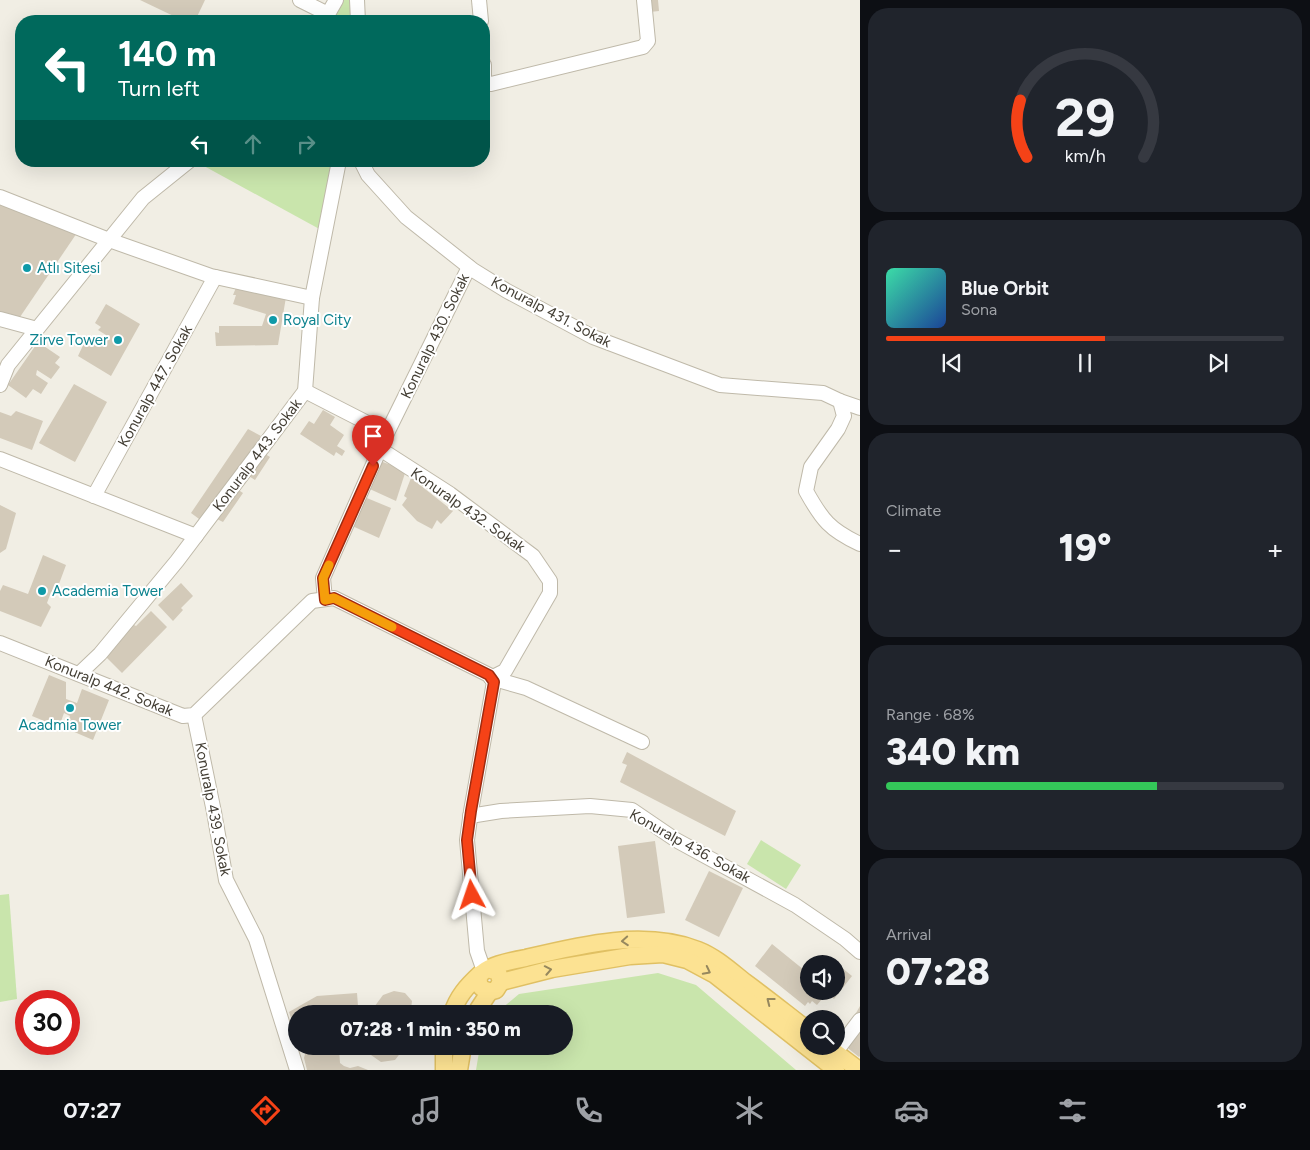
<!DOCTYPE html>
<meta charset="utf-8">
<style>
:root{--surface:#171b24;--page:#20242c;--text:#f1f3f6;--muted:#9ea1a6;--line:#363941;--accent:#f54217}
body{margin:0;font-family:Figtree,sans-serif;background:var(--page);color:var(--text);height:100vh;display:flex;flex-direction:column;font-size:19px;white-space:nowrap}
*{box-sizing:border-box;margin:0}
p{font-size:16px;color:var(--muted)}
.icon{flex:none;width:28px;height:28px;fill:none;stroke:currentColor;stroke-width:2;stroke-linecap:round;stroke-linejoin:round}
.map{position:relative;flex:1;overflow:hidden}
.side{display:flex;flex-direction:column;gap:8px;padding:8px;background:#0d0f14;width:450px}
.side>*{flex:none}
.banner{position:absolute;left:15px;top:15px;width:475px;height:152px;border-radius:20px;box-shadow:0 5px 20px #0002;background:#00695c;color:#fff;overflow:hidden}
.buttons{position:absolute;left:800px;top:955px;display:grid;gap:10px}
.buttons a{display:grid;place-items:center;width:45px;height:45px;border-radius:50%;background:var(--surface);box-shadow:0 5px 20px #0002;font-size:25px}
.speed{position:absolute;left:15px;top:990px;display:flex;gap:10px;font-size:25px;font-weight:700;text-align:center}
.speed>*{display:grid;place-content:center;width:65px;height:65px;border-radius:50%;background:var(--surface);box-shadow:0 5px 20px #0002;line-height:1}
.speed .limit{border:8px solid #d22;background:#fff;color:#111}
.pin{position:absolute;display:grid;place-items:center;width:42px;height:42px;color:#fff;margin:-51px -21px;border-radius:50% 50% 50% 0;rotate:-45deg;box-shadow:0 0 5px #0007}
.pin .icon{rotate:45deg}
.me{position:absolute;width:55px;margin:-28px;rotate:355deg;stroke-linejoin:round;filter:drop-shadow(0 0 4px #0008)}
.turn{display:flex;align-items:center;gap:18px;height:105px;padding:0 20px;font-size:22px}
.turn .icon{width:65px;height:65px;stroke-width:2.5}
.turn b{display:block;font-size:35px;line-height:42px}
.lanes{display:flex;align-items:center;height:48px;padding:0 20px;background:#0003;justify-content:center;gap:25px;direction:ltr}
.lanes .off{opacity:.35}
.big{font-size:38px;font-weight:800;line-height:1.1}
.side .widget{flex:1;display:flex;flex-direction:column;justify-content:center;gap:8px;min-width:0;padding:0 18px;border-radius:20px;background:var(--page)}
.side .dial{align-items:center;gap:0}
.dial svg{height:130px;overflow:visible;fill:none;stroke:var(--line);stroke-width:7;stroke-linecap:round;text-anchor:middle}
.dial text{fill:var(--text);stroke:none}
.song{display:flex;align-items:center;gap:15px}
.cover{width:60px;height:60px;border-radius:8px;background:linear-gradient(135deg,hsl(160 70% 55%),hsl(220 70% 35%))}
.played{height:5px;border-radius:2px;background:linear-gradient(90deg,var(--accent) 55%,var(--line) 55%)}
.keys{display:flex;justify-content:space-around;direction:ltr}
.heat{display:flex;justify-content:space-between;align-items:center;font-size:28px;direction:ltr}
.charge{height:8px;border-radius:4px;background:linear-gradient(90deg,#34c759 68%,var(--line) 0)}
.trip{position:absolute;left:288px;top:1005px;width:285px;height:50px;border-radius:25px;background:var(--surface);box-shadow:0 5px 20px #0002;font-weight:800;line-height:50px;text-align:center}
.dock{display:flex;height:80px;justify-content:space-around;align-items:center;background:#090b0e;color:var(--muted)}
.dock .icon{width:35px;height:35px}
.dock .active{color:var(--accent)}
.dock b{font-size:22px;color:var(--text)}
main{display:flex;flex:1;min-height:0}
.map>svg:first-child{display:block}
.green{fill:#c9e5ac}
.building{fill:#d3cab9}
.lines{fill:none;stroke-linecap:round;stroke-linejoin:round}
.minor-casing{stroke:#bfb9a9;stroke-width:16}
.major-casing{stroke:#e0c063;stroke-width:19}
.minor{stroke:#fff;stroke-width:14}
.major{stroke:#fce292;stroke-width:16}
.oneway{stroke:#96885e}
.route-casing{stroke:#9f2b0f;stroke-width:12}
.route{stroke:#f54217;stroke-width:9}
.slow{stroke:#f59e0b;stroke-width:9}
.culture-dot{fill:#0f9aa8;stroke:#fff;stroke-width:2}
.labels{text-anchor:middle;dominant-baseline:central;stroke-width:4;stroke-linejoin:round;paint-order:stroke}
.culture-label{font-size:15px;fill:#0d838f;stroke:#fff;text-anchor:start}
.street-label{font-size:15px;fill:#433e34;stroke:#fff}
</style>
<main>
<div class="map">
<svg width="860" height="1070" viewBox="0 0 860 1070">
<rect width="100%" height="100%" fill="#f1eee4"/>
<!-- green -->
<g class="green">
<polygon points="344,0 350,0 352,21 330,21"/>
<polygon points="209,161 336,161 323,231 204,166"/>
<polygon points="761,840 801,865 786,889 747,864"/>
<polygon points="9,894 17,999 0,1002 0,895"/>
<polygon points="658,973 696,985 796,1070 476,1070 480,1046 564,1046 564,1014 495,1014 519,994"/>
</g>
<!-- building -->
<g class="building">
<polygon points="140,0 205,0 195,21 184,21"/>
<polygon points="648,0 658,0 659,11 650,12"/>
<polygon points="0,191 83,224 20,317 0,312"/>
<polygon points="237,285 286,297 278,345 216,346 215,332 219,333 219,326 262,326 266,314 233,304 236,295 233,295"/>
<polygon points="106,304 140,324 111,376 78,356 87,337 93,339 95,336 104,341 106,335 98,330 101,327 95,323"/>
<polygon points="38,342 60,357 55,363 60,367 51,379 37,370 36,375 48,383 41,394 33,389 26,398 8,385"/>
<polygon points="74,384 107,402 75,462 39,443"/>
<polygon points="323,410 335,417 330,425 344,435 337,446 345,451 342,456 336,452 334,456 300,434 309,421 314,424"/>
<polygon points="16,411 43,421 32,450 0,438 0,412 11,416"/>
<polygon points="248,429 261,436 254,447 270,457 255,480 241,471 231,485 243,493 223,522 215,518 210,527 191,513"/>
<polygon points="371,458 406,470 396,501 361,485"/>
<polygon points="411,478 453,511 441,524 437,520 432,529 417,521 402,505 407,498 404,496"/>
<polygon points="362,496 391,508 379,538 350,525"/>
<polygon points="0,505 16,513 6,549 0,553"/>
<polygon points="43,555 66,565 56,592 51,592 47,603 51,607 41,627 0,611 0,591 3,585 28,594"/>
<polygon points="181,583 193,596 181,608 183,610 173,621 158,605"/>
<polygon points="151,611 167,627 122,673 102,653 134,625 136,626"/>
<polygon points="49,675 66,682 66,699 77,703 82,689 109,700 93,740 65,728 70,716 64,713 59,727 32,716"/>
<polygon points="627,752 736,811 725,836 620,782 627,765 622,763"/>
<polygon points="655,841 665,913 627,918 618,846"/>
<polygon points="709,871 743,888 719,937 685,920"/>
<polygon points="772,944 809,974 809,991 836,991 836,963 852,976 834,999 827,993 817,1005 812,1001 810,1004 808,1002 805,1006 755,966"/>
<polygon points="394,991 405,993 412,1001 411,1009 406,1014 369,1014 383,995"/>
<polygon points="357,993 358,1006 351,1014 296,1014 296,1026 294,1027 289,1012 317,996"/>
<polygon points="860,1006 860,1056 859,1057 849,1049 847,1045 846,1031"/>
<polygon points="307,1046 337,1046 339,1049 340,1063 344,1066 350,1068 358,1066 368,1070 307,1070 304,1058"/>
<polygon points="366,1046 401,1046 402,1051 395,1060 381,1062 371,1055"/>
</g>
<g class="lines">
<!-- minor casing -->
<g class="minor-casing">
<g id="minor">
<polyline points="300,0 328,14"/>
<polyline points="357,0 358,21"/>
<polyline points="479,0 481,21"/>
<polyline points="324,21 336,0"/>
<polyline points="484,65 484,83"/>
<polyline points="484,83 491,84 643,47 648,41 644,0"/>
<path d="M361,161L368,175L406,217L473,270L507,291L593,337L720,385L823,393L840,401L844,416L838,429L811,467L806,491C822,520 830,530 860,544"/>
<polyline points="0,197 109,240 211,276 312,298"/>
<polyline points="0,319 37,329"/>
<polyline points="0,385 8,365 143,198 189,161"/>
<polyline points="305,391 387,433"/>
<polyline points="840,401 860,408"/>
<polyline points="380,449 450,494 533,556 550,581 550,593 505,671 491,678"/>
<polyline points="0,459 196,536"/>
<polyline points="94,496 215,277"/>
<polyline points="325,599 323,578 387,433 469,267"/>
<polyline points="0,643 183,716 194,715 312,601 334,598 489,675 494,682 471,811 467,840 477,951 484,971"/>
<polyline points="79,674 100,654 177,561 305,391 312,298 339,161"/>
<polyline points="491,678 526,688 642,742"/>
<polyline points="194,715 214,812 226,880 256,939 297,1070"/>
<polyline points="470,816 501,811 590,806 632,810 676,840 795,905 845,939 860,952"/>
<polyline points="835,1053 860,1020"/>
</g>
</g>
<!-- major casing -->
<g class="major-casing">
<g id="major">
<path d="M488,969L498,972L501,982L496,990C488,993 477,989 479,978C481,966 515,960 526,958C580,945 644,929 698,950C716,957 731,971 745,982C767,998 788,1015 809,1031"/>
<polyline points="501,982 552,969 630,956 663,954 687,960 715,975 836,1070"/>
<path d="M452,1014C457,997 467,986 480,974"/>
<polyline points="475,1014 490,991"/>
<polyline points="827,1046 859,1070"/>
<polyline points="444,1070 444,1046"/>
<polyline points="459,1070 463,1046"/>
</g>
</g>
<!-- minor -->
<use href="#minor" class="minor"/>
<!-- major -->
<use href="#major" class="major"/>
</g>
<!-- one-way arrows -->
<defs><path id="oneway-chevron" d="M-2-3.5L2.5 0L-2 3.5" fill="none" stroke-width="1.6" stroke-linecap="round" stroke-linejoin="round" transform="scale(1.25)"/></defs>
<g class="oneway">
<use href="#oneway-chevron" transform="translate(625 941) rotate(176)"/>
<use href="#oneway-chevron" transform="translate(548 970) rotate(-11)"/>
<use href="#oneway-chevron" transform="translate(707 971) rotate(27)"/>
<use href="#oneway-chevron" transform="translate(770 1001) rotate(-142)"/>
</g>
<g class="lines">
<!-- route casing -->
<g class="route-casing">
<polyline id="route" points="373,466 323,578 325,600 334,598 489,675 494,682 471,811 467,840 472,895"/>
</g>
<!-- route -->
<use href="#route" class="route"/>
<!-- slow -->
<polyline class="slow" points="329,565 323,578 325,600 334,598 392,627"/>
</g>
<!-- markers -->
<g class="culture-dot">
<circle cx="27" cy="268" r="5"/>
<circle cx="273" cy="320" r="5"/>
<circle cx="118" cy="340" r="5"/>
<circle cx="42" cy="591" r="5"/>
<circle cx="70" cy="708" r="5"/>
</g>
<g class="labels">
<!-- culture labels -->
<g class="culture-label">
<text x="37" y="268">Atlı Sitesi</text>
<text x="283" y="320">Royal City</text>
<text x="108" y="340" text-anchor="end">Zirve Tower</text>
<text x="52" y="591">Academia Tower</text>
<text x="70" y="725" text-anchor="middle">Acadmia Tower</text>
</g>
<!-- street labels -->
<g class="street-label">
<text transform="translate(551 312) rotate(28)">Konuralp 431. Sokak</text>
<text transform="translate(435 336) rotate(-64)">Konuralp 430. Sokak</text>
<text transform="translate(155 386) rotate(-61)">Konuralp 447. Sokak</text>
<text transform="translate(257 455) rotate(-53)">Konuralp 443. Sokak</text>
<text transform="translate(468 510) rotate(35)">Konuralp 432. Sokak</text>
<text transform="translate(109 686) rotate(22)">Konuralp 442. Sokak</text>
<text transform="translate(213 809) rotate(79)">Konuralp 439. Sokak</text>
<text transform="translate(690 846) rotate(29)">Konuralp 436. Sokak</text>
</g>
</g>
</svg>
<div class="buttons">
<a><svg class="icon" aria-label="sound" viewBox="0 0 24 24"><path d="M4 9h4l5-4v14l-5-4H4zM17 9q2 3 0 6"/></svg></a>
<a><svg class="icon" aria-label="search" viewBox="0 0 24 24"><circle cx="10" cy="10" r="6"/><path d="M15 15l6 6"/></svg></a>
</div>
<div class="speed"><div class="limit">30</div></div>
<div class="pin" style="left:373px;top:466px;background:#d93025"><svg class="icon" aria-label="arrive" viewBox="0 0 24 24"><path d="M6 21V4h12l-3 4 3 4H6"/></svg></div>
<svg class="me" style="left:472px;top:895px" viewBox="-20 -20 40 40"><path d="M0-17L14 15 0 8-14 15z" fill="#f54217" stroke="#fff" stroke-width="4"/></svg>
<div class="trip">07:28 · 1 min · 350 m</div>
<div class="banner">
<div class="turn"><svg class="icon" aria-label="left" viewBox="0 0 24 24"><path d="M17 20v-9H6M10 6l-5 5 5 5"/></svg><div><b>140 m</b>Turn left</div></div>
<div class="lanes"><svg class="icon" aria-label="left" viewBox="0 0 24 24"><path d="M17 20v-9H6M10 6l-5 5 5 5"/></svg><svg class="icon off" aria-label="ahead" viewBox="0 0 24 24"><path d="M12 20V5M6 11l6-6 6 6"/></svg><svg class="icon off" aria-label="right" viewBox="0 0 24 24"><path d="M7 20v-9h11M14 6l5 5-5 5"/></svg></div>
</div>
</div>
<section class="side">
<div class="widget dial"><svg viewBox="0 0 100 80">
<path d="M14 69A42 42 0 1 1 86 69"/>
<path d="M14 69A42 42 0 0 1 10 34" stroke="#f54217"/>
<text x="50" y="56" font-size="32" font-weight="700">29</text>
<text x="50" y="72" font-size="11">km/h</text>
</svg></div>
<div class="widget">
<div class="song"><i class="cover"></i><div><b>Blue Orbit</b><p>Sona</p></div></div>
<div class="played"></div>
<div class="keys"><svg class="icon" aria-label="previous" viewBox="0 0 24 24"><path d="M18 5L8 12l10 7zM5 5v14"/></svg><svg class="icon" aria-label="pause" viewBox="0 0 24 24"><path d="M8 5v14M16 5v14"/></svg><svg class="icon" aria-label="next" viewBox="0 0 24 24"><path d="M6 5l10 7-10 7zM19 5v14"/></svg></div>
</div>
<div class="widget"><p>Climate</p>
<div class="heat"><a>−</a><b class="big">19°</b><a>+</a></div>
</div>
<div class="widget"><p>Range · 68%</p><b class="big">340 km</b><div class="charge"></div></div>
<div class="widget"><p>Arrival</p><b class="big">07:28</b></div>
</section>
</main>
<nav class="dock">
<b>07:27</b>
<svg class="icon active" aria-label="directions" viewBox="0 0 24 24"><path d="M12 3l9 9-9 9-9-9zM9 14v-3h6M13 9l2 2-2 2"/></svg>
<svg class="icon" aria-label="music" viewBox="0 0 24 24"><path d="M9 18V5l10-2v13"/><circle cx="6" cy="18" r="3"/><circle cx="16" cy="16" r="3"/></svg>
<svg class="icon" aria-label="phone" viewBox="0 0 24 24"><path d="M5 4h4l2 5-3 2q2 4 5 5l2-3 5 2v4C11 20 4 13 5 4z"/></svg>
<svg class="icon" aria-label="climate" viewBox="0 0 24 24"><path d="M12 3v18M4 7l16 10M4 17L20 7"/></svg>
<svg class="icon" aria-label="car" viewBox="0 0 24 24"><path d="M5 17H2v-5l4-1 3-4h7l3 4 3 1v5h-3M9 17h6M6 11h13"/><circle cx="7" cy="17" r="2"/><circle cx="17" cy="17" r="2"/></svg>
<svg class="icon" aria-label="filters" viewBox="0 0 24 24"><path d="M4 7h16M4 17h16"/><circle cx="9" cy="7" r="2"/><circle cx="15" cy="17" r="2"/></svg>
<b>19°</b>
</nav>
